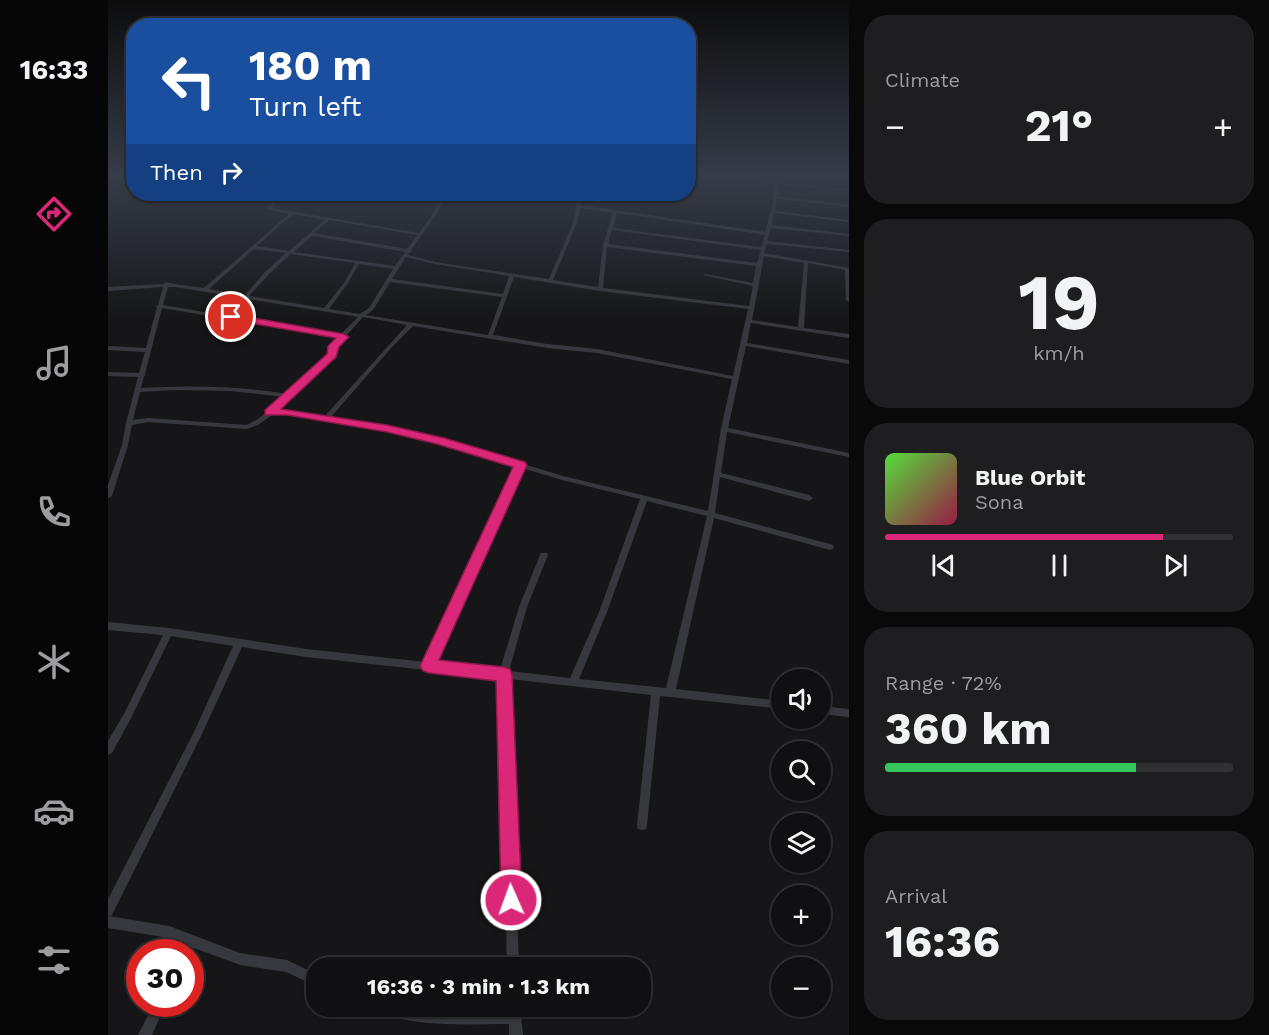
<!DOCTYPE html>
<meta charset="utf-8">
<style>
:root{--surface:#101012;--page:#1e1e20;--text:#f1f3f6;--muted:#9c9d9f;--line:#303032;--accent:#db2777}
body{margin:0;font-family:"Work Sans",sans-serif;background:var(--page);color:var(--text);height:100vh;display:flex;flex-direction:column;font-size:22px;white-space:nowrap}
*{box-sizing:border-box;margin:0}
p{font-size:20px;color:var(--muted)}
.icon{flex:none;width:33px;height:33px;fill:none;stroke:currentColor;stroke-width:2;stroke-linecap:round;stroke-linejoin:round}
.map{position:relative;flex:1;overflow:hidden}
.sheet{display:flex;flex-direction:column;gap:15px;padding:15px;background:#09090a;width:420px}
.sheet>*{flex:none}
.top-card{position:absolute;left:18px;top:18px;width:570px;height:183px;border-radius:24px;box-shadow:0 2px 4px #0004,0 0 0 2px var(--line);background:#1a4fa0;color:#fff;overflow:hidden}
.tools{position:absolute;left:663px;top:669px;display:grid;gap:12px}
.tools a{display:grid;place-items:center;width:60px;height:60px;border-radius:50%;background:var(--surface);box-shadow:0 2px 4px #0004,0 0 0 2px var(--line);font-size:30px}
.speed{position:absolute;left:18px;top:939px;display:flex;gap:12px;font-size:30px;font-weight:700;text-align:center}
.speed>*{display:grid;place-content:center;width:78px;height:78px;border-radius:50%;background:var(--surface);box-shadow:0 2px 4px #0004,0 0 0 2px var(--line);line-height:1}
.speed .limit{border:9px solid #d22;background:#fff;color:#111}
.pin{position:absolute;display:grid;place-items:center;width:51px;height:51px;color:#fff;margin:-26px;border:3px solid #fff;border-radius:50%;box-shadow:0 2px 6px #0007}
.me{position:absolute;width:66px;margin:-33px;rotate:358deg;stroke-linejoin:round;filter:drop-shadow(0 0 4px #0008)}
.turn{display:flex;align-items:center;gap:21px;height:126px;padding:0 24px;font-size:27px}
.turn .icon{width:78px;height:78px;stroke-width:2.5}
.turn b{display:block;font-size:42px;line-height:51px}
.then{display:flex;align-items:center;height:57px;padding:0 24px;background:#0003;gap:12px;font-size:22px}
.big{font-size:45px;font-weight:700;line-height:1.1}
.sheet .card{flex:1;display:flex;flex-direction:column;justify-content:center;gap:9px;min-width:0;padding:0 21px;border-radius:24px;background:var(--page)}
.sheet .dial{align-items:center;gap:0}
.dial b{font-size:78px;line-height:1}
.song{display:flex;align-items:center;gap:18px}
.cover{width:72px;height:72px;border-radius:9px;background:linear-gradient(135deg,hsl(110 70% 55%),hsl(340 70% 35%))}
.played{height:6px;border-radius:3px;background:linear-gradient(90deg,var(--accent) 80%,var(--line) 80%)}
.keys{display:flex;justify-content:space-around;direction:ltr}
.heat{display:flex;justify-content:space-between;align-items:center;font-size:33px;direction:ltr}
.charge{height:9px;border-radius:4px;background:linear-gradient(90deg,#34c759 72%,var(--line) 0)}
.trip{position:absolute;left:198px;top:957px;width:345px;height:60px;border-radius:24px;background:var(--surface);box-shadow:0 2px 4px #0004,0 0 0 2px var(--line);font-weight:700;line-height:60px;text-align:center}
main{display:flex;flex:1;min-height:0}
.tabs{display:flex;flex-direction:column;width:108px;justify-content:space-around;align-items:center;background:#060607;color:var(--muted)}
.tabs .icon{width:42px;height:42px}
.tabs .on{color:var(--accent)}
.tabs b{font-size:27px;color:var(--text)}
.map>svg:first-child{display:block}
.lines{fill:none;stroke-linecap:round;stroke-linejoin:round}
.minor{fill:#37383d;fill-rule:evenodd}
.route{fill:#db2777;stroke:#8e194d;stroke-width:1.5}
</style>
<main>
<nav class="tabs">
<b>16:33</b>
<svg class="icon on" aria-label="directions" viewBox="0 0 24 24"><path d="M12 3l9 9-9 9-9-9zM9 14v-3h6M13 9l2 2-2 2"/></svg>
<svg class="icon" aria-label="music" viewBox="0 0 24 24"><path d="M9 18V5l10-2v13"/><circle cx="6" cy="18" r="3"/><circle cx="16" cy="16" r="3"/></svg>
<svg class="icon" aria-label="phone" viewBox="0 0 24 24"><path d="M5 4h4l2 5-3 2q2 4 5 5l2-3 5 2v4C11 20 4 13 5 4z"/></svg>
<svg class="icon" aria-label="climate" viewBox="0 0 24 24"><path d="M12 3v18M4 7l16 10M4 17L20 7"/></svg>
<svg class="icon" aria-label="car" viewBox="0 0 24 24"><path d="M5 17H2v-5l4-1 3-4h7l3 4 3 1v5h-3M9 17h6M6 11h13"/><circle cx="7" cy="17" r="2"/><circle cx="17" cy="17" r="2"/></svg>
<svg class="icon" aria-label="filters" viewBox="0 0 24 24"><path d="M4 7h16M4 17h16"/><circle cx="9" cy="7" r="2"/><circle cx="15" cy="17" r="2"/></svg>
</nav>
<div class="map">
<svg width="741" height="1035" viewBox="0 0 741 1035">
<rect width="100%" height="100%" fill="#161618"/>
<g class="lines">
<!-- minor -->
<g class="minor">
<path d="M580,175L666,182V175H670V182L741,189V191L670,185L669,196L741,205V207L669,199L667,211L741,220V222L666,213L664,225L741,234V236L663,228L659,241L741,250V252L659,244L656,253L741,268V302L738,300L737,270L700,263L696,328L741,334V338L643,323L639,343L741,360V364L638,346L620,428L741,453V457L619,432L613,473L701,495L705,498L701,501L612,477L607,513L722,544L725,545L726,547L725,549L722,550L606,518L568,689L674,701V709L552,696L539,825L538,829L534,830L530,829L529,825L543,695L401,679L411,968H399L392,678L198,657L134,647L93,736L4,915L1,916L61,926L132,953L179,960L208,974V986L178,972L132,965L86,948L82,954V952H71L75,943L61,938L0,928V899L87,730L125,646L63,636L23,718L4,753L0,755V741L17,712L55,635L0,630V622L61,628L198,649L318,662L408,466L331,443L279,431L184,414L164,415L150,425L139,429L40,422L24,425L20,445L4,496L0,498V485L14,445L18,423L30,377L0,376V372L31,373L37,352L0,350V346L38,348L49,307L48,306L50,305L55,287L0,291V287L55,284L58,282C69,285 84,286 96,288L181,214L158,209L174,194H178L163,208L311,233L326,212L334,194H338L330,212L303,250L304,252H302L300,255L327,262L441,279L465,223L468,206L472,194H476L472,205L657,232L665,203V198L664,197L665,196L666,184L580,176ZM472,208L505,213L495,245L490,287L445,280L469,223ZM509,213L657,235L653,247L505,228ZM185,214L217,220L181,251L149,246ZM221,220L309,235L299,249L206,233ZM504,230L653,250L649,263L500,244ZM204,236L297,252L287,266L186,252ZM499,247L648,266L645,283L597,274L595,275L645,286L641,306L495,288ZM146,249L178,253L157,272L137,295L101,289ZM183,254L247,263L236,283L216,308L141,296L161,274ZM656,256L696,263L690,327L644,320ZM298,257L327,264L401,276L395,294L284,279ZM251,264L285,269L261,308L252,314L221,309L240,283ZM406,277L492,291L640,309L625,376L489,349L439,344L385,335ZM282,282L394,297L380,335L258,315L265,310ZM60,287H67L250,317L232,335L55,305ZM54,308L230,338L222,346L221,355L180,394C131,386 82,385 33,388L36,376L38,375L37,374ZM255,317L299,325L217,416L184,410L169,411L226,356L228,346L235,339L238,338L239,337L238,336ZM305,326L439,348L489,353L624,379L613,429L600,511L455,476L332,439L279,427L223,417L284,347ZM67,390L123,391L176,397C164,408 153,419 138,425L40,418L25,420L32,392ZM414,468L454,480L532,499L491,612L462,678L401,671L419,607L440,555L439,553H433L432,555L411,607L392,670L327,663ZM539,501L599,516L558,688L471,679L499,612Z"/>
<polygon points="712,706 741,709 741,717 712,714"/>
<polygon points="46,1004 58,1004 44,1035 30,1035"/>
<path d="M265,1006H294L321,1011H400V1006H412L415,1035H401V1024C356,1024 309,1028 266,1011Z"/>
</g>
</g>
<!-- sky -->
<linearGradient id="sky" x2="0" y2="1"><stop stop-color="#0c0c0d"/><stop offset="0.55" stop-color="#363c48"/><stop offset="1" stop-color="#363c48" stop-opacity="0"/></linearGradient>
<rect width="741" height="320" fill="url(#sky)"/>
<!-- route -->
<polygon class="route" points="123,314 236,334 241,337 231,347 228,357 173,409 279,425 336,438 417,462 419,465 331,660 396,667 402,669 404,674 414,900 411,907 403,910 396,907 393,900 388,681 321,673 315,671 312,666 405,467 329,444 279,432 179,415 157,415 157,410 219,354 220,346 228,338 119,319 119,315"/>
</svg>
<div class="tools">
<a><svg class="icon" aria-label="sound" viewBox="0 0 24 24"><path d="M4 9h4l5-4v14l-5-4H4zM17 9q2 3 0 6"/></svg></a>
<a><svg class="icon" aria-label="search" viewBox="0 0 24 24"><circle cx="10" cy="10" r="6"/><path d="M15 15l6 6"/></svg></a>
<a><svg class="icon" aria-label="layers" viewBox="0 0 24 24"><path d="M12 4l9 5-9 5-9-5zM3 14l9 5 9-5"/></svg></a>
<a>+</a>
<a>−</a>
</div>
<div class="speed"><div class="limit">30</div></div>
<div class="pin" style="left:123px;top:317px;background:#d93025"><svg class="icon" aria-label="arrive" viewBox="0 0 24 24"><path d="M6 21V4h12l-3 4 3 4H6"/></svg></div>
<svg class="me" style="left:403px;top:900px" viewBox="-20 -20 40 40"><circle r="17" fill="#db2777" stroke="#fff" stroke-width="3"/><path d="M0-11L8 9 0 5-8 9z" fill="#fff"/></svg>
<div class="trip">16:36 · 3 min · 1.3 km</div>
<div class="top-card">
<div class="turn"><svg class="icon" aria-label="left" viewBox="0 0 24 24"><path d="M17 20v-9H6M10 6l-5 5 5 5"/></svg><div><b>180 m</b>Turn left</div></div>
<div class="then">Then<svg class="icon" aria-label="right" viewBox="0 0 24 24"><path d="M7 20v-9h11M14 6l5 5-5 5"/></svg></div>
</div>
</div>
<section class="sheet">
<div class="card"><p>Climate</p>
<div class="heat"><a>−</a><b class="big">21°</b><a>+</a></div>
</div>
<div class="card dial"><b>19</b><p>km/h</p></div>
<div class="card">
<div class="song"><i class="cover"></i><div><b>Blue Orbit</b><p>Sona</p></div></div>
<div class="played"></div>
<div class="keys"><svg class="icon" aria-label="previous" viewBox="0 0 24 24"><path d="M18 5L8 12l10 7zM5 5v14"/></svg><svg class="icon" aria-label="pause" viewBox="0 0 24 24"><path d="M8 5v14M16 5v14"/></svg><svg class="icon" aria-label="next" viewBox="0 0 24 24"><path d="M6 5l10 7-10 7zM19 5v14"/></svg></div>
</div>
<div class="card"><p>Range · 72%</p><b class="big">360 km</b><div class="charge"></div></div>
<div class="card"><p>Arrival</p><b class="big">16:36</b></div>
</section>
</main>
